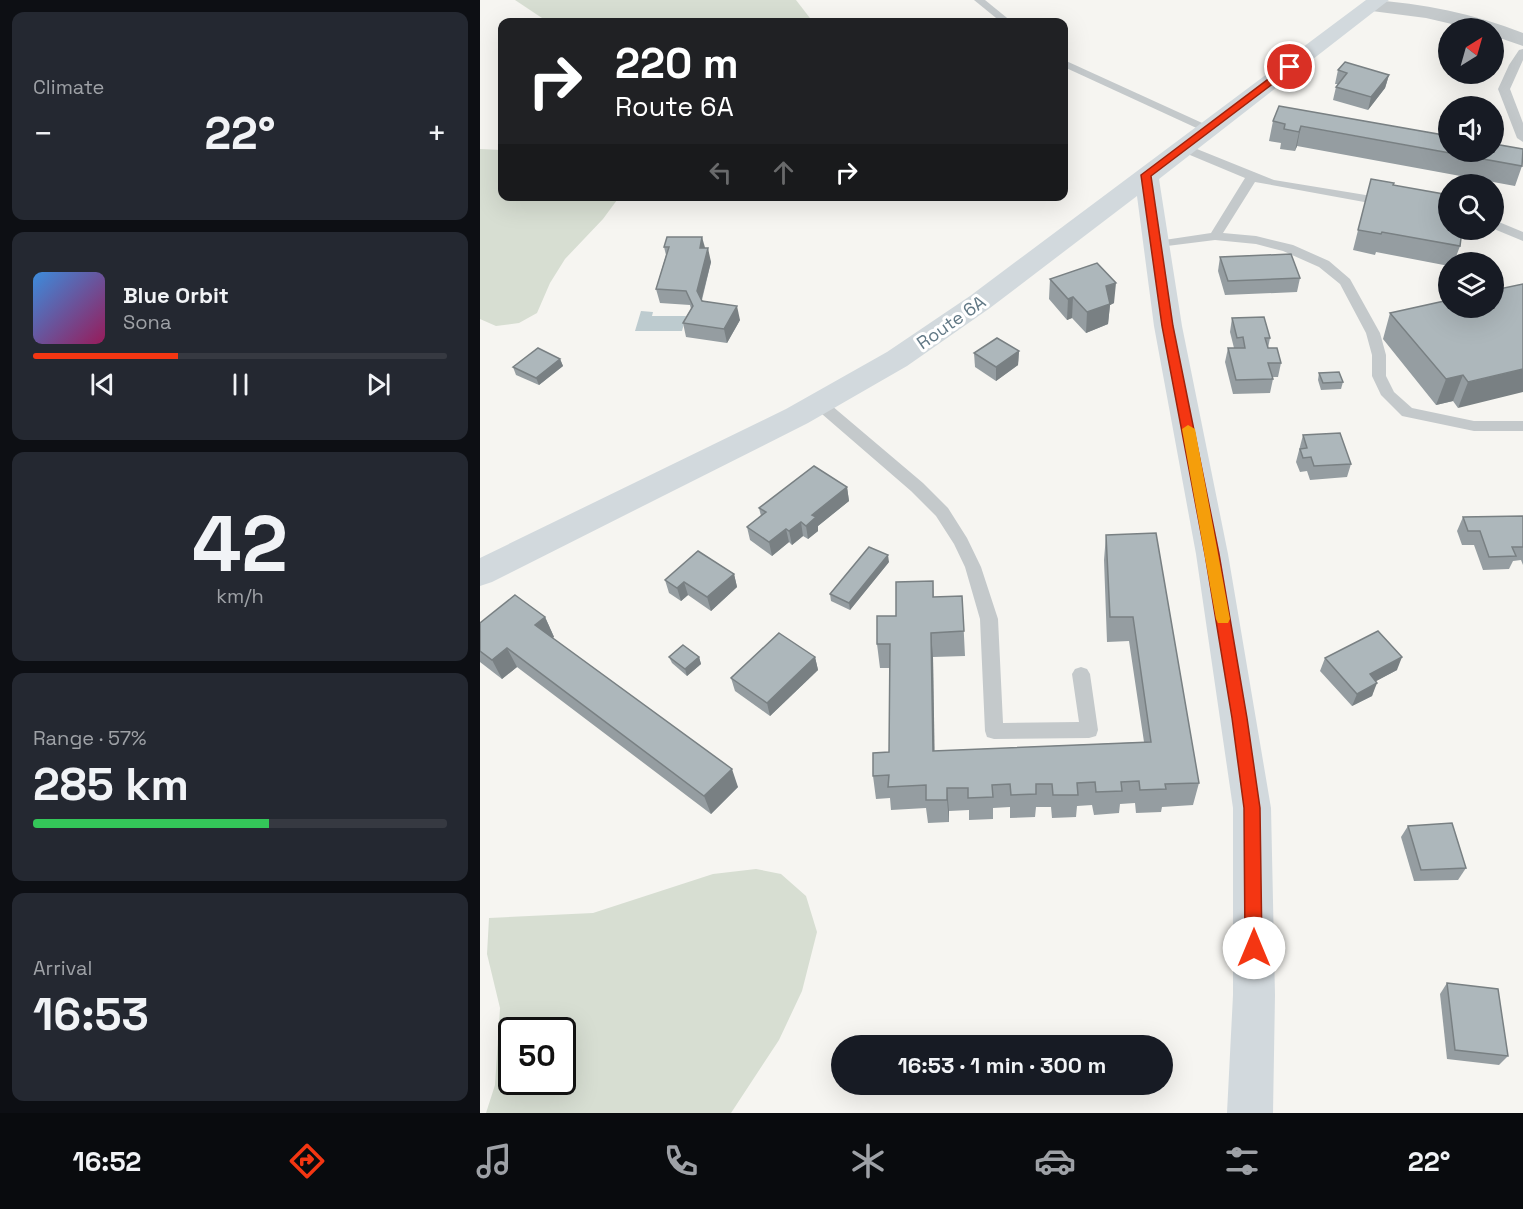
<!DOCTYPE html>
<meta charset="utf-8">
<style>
:root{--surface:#171b24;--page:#242831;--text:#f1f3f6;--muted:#9ea1a6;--line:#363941;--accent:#f43612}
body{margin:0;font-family:"Space Grotesk",sans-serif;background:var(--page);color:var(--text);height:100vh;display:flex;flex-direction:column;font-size:22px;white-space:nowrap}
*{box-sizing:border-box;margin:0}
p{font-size:20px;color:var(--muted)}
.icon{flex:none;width:33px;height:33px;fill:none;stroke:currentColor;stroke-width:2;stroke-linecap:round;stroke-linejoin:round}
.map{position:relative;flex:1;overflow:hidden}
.sheet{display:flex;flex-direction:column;gap:12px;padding:12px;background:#0d0f14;width:480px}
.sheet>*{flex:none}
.hud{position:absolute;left:18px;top:18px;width:570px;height:183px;border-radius:12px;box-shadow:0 6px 24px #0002;background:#202124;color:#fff;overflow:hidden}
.needle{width:39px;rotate:37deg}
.controls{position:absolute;left:958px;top:18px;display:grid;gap:12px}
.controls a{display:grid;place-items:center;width:66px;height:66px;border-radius:50%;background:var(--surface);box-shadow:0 6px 24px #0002;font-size:30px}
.speed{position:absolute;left:18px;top:1017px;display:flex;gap:12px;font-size:30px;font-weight:700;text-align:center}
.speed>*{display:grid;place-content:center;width:78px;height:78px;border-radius:50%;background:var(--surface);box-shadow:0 6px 24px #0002;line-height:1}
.speed .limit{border:3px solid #111;border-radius:9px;background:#fff;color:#111}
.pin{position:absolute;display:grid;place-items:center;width:51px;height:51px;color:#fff;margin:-26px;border:3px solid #fff;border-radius:50%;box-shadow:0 2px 6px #0007}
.me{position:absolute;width:66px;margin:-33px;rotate:0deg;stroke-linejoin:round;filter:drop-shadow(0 0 4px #0008)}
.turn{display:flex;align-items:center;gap:21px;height:126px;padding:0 18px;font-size:27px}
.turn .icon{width:78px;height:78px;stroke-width:2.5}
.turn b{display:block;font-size:42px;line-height:51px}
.lanes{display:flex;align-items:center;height:57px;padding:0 18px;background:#0003;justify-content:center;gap:30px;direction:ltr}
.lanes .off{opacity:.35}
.big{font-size:45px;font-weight:600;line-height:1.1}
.sheet .card{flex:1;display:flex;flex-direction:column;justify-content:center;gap:9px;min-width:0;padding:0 21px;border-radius:12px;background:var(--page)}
.sheet .dial{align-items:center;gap:0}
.dial b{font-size:78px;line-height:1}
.song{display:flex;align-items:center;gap:18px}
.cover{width:72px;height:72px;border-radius:9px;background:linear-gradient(135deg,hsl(210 70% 55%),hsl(330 70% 35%))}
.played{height:6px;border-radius:3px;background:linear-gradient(90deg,var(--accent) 35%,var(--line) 35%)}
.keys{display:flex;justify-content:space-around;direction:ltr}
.heat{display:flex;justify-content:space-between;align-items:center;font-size:33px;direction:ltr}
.charge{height:9px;border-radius:4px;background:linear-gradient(90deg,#34c759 57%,var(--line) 0)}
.trip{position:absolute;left:351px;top:1035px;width:342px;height:60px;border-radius:30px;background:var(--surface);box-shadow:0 6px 24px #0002;font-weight:600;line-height:60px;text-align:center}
.tabs{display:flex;height:96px;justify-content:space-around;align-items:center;background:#090b0e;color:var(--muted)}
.tabs .icon{width:42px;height:42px}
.tabs .on{color:var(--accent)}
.tabs b{font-size:27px;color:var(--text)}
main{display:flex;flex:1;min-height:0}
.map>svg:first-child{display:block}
.green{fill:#d7ded2;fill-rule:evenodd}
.water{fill:#bdcbcf}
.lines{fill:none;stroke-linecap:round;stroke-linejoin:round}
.lane{fill:#c4c9cb;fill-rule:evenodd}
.street{fill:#c4c9cb;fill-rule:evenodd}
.secondary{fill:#d2d9dd;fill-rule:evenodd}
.wall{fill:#959da1}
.shaded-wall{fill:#798083}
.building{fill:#adb7bb;stroke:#798083;stroke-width:1.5}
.route{fill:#f43612;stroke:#9f230c;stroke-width:1.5}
.slow{fill:#f59e0b}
.labels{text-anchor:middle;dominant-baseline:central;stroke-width:6;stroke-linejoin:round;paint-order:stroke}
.street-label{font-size:18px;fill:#617885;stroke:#fff}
</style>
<main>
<section class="sheet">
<div class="card"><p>Climate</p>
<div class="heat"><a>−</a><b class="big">22°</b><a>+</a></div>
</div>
<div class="card">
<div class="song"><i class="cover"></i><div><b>Blue Orbit</b><p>Sona</p></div></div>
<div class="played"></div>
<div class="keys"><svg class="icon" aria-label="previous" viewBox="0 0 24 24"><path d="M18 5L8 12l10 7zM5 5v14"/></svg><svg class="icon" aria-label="pause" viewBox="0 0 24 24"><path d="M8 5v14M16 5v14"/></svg><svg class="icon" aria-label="next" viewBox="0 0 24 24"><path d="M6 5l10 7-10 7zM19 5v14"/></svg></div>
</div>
<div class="card dial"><b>42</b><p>km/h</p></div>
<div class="card"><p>Range · 57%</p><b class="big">285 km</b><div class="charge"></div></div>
<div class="card"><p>Arrival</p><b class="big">16:53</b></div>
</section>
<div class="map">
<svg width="1043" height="1113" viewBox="0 0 1043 1113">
<rect width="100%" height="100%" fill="#f6f5f1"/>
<!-- green -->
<g class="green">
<polygon points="35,0 316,0 333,22 68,22"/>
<polygon points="0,149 22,150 22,196 136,196 137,200 123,219 85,259 70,283 57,313 39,323 16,326 0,319"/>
<path d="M276,869L301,874L326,896L337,932L322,991L299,1040L251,1113H6L15,1085L20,1008L7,954L9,918L113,913L233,874ZM32,1030H82V1082H32Z"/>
</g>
<!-- water -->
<polygon class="water" points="161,311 173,312 172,316 206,316 202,331 155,331"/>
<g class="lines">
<!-- lane -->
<g class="lane">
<polygon points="494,0 505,0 532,22 521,22"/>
<polygon points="1043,49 1043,60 1030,89 1043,123 1043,142 1037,138 1018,89 1029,65 1039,50"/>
<polygon points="584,60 731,127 733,129 727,132 723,131 584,67"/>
<polygon points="702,143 794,180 910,199 912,202 906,206 775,182 743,233 776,236 813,245 849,261 870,279 900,333 906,355 906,376 914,392 932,408 994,421 1043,421 1043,431 994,431 922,416 901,395 892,376 892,355 886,333 860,284 839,267 803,251 776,244 735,240 671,248 670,245 671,242 731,233 765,178 698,150 698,144"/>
<polygon points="1014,220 1043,232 1043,241 1014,229"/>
<polygon points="340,399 345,400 443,483 468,508 487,538 501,567 518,619 523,723 599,722 592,674 595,669 601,667 607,669 610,674 618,730 616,736 609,738 514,739 507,737 505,731 500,619 485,567 474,544 456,516 431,491 335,408 333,404 335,400"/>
</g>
<!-- street -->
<path class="street" d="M890,0C942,3 995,14 1043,33V46L1014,36V28H989L946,18L884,10L881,6L884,2Z"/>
<!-- secondary -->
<polygon class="secondary" points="886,0 909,0 679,179 702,326 748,554 791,808 795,995 793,1113 747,1113 753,995 753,808 716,554 674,326 657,196 510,308 427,366 328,423 12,582 0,586 0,558 306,409 407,352 490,296"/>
</g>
<!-- wall -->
<g class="wall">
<polygon points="858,70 909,75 905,88 888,110 853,100 856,87 858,84 855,84"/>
<polygon points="793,121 1042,166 1035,186 817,146 815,151 800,149 801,143 789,141"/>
<polygon points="891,179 913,185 980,246 974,262 969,262 969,266 896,252 895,255 873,250"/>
<polygon points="184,247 225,248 231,262 222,300 260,320 247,343 206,337 203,323 211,309 210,305 180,303 176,289 186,255"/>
<polygon points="740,257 820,278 817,292 745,295 738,271"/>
<polygon points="570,279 634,303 630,305 628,324 606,333 592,318 587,320 569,299"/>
<polygon points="1043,284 978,408 973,401 956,405 903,339 910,313"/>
<polygon points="752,318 790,338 788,348 801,363 798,377 792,377 793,379 790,393 753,394 745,362 748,348 754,348 750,332"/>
<polygon points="539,351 538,365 516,381 495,367 494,353"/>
<polygon points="80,359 83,366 59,385 36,375 33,367"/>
<polygon points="839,373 863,382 861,389 841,390 838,380"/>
<polygon points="823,435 871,464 867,477 830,480 827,471 820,472 816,462"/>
<polygon points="367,487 369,501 338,526 338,531 328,539 323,536 312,545 309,542 292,556 270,540 267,527 281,516 279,508"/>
<polygon points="1043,516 1043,565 1041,560 1033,561 1029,569 1003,570 994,545 982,545 977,531 983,517"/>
<polygon points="626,535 719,783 713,805 682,807 681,812 656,813 655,803 640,804 639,813 614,815 612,805 597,806 596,817 572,818 571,807 556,807 555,817 530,818 530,807 513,808 513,819 489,820 489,810 469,811 469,822 448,823 446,808 411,810 410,798 396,799 393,776 409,752 410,668 400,668 397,644 416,616 453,581 454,597 482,596 485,656 453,657 454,751 664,742 649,641 627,642 624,560"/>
<polygon points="409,562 370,610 351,601 350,594"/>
<polygon points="254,574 257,587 231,611 208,595 201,601 189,593 185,580"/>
<polygon points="65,617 74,637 72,638 258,787 231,814 37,667 22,679 0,662 0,623"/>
<polygon points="189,657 219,657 221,664 207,676 192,663"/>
<polygon points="335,657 338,670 290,716 255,691 251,678"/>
<polygon points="845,658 917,670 896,681 892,696 872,706 840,671"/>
<polygon points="928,826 986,868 978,880 934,881 921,837"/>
<polygon points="967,983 1028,1056 1019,1065 967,1059 960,994"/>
</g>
<!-- shaded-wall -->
<g class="shaded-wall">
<polygon points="909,75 905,88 888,110 891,97"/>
<polygon points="821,126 817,146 815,151 819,132"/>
<polygon points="222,237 226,251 220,248"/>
<polygon points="228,248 231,262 220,305 217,291"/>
<polygon points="636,283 634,303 630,305 628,324 606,333 607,312 626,286"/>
<polygon points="593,297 592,318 587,320 588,299"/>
<polygon points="257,306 260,320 247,343 244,329"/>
<polygon points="539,351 538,365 516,381 516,367"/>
<polygon points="80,359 83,366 59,385 56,378"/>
<polygon points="1043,369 1043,392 978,408 988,382"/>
<polygon points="983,375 973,401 956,405 966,379"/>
<polygon points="367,487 369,501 338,526 338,531 328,539 326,526 332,515"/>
<polygon points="321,522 323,536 312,545 309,531"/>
<polygon points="306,529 309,542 292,556 289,542"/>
<polygon points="408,555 409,562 370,610 369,603"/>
<polygon points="254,574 257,587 231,611 227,597"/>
<polygon points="204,582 208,595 201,601 197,588"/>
<polygon points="65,617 74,637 64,644 55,625"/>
<polygon points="451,633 453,657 455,774 453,751"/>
<polygon points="27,648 37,667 22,679 12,660"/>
<polygon points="219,657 221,664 207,676 205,669"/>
<polygon points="335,657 338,670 290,716 287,703"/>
<polygon points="922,657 917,670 885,687 890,674"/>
<polygon points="897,683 892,696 872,706 877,694"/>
<polygon points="252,769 258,787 231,814 224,796"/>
<polygon points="467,788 469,811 469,822 467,800"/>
</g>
<!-- building -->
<g class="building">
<polygon points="410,20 433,21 432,22 409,22"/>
<polygon points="865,62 909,75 891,97 856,87 867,73 858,70"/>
<polygon points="799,106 969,136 969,152 1014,152 1014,144 1043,149 1042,166 821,126 819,132 804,129 805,124 793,121"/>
<polygon points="891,179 914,183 913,185 969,195 969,230 982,230 980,246 902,232 901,234 878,230"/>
<polygon points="187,237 222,237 220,248 228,248 217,291 222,301 257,306 244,329 203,323 213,306 206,291 176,289 189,247 184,247"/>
<polygon points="811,254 820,278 748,281 740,257"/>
<polygon points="617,263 636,283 626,286 630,304 607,312 593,297 588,299 570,279"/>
<polygon points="1043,284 1043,369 988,382 983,375 966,379 910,313 969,300 969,308 1014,308 1014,290"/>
<polygon points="784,317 790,338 785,338 788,348 797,348 801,363 788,363 793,379 756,380 748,348 765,348 763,337 757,338 752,318"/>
<polygon points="517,338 539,351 516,367 494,353"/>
<polygon points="58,348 80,359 56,378 33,367"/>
<polygon points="859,372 863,382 843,383 839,373"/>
<polygon points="860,433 871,464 834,466 831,457 823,458 820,449 827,448 823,435"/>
<polygon points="334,466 367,487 332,515 336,517 326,526 321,522 309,531 306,529 289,542 267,527 286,512 279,508"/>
<polygon points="1043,516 1043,547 1032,547 1036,556 1009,557 1000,531 988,531 983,517"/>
<polygon points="676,533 719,783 685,784 686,789 660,790 659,781 641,782 642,791 616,792 615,782 597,783 598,795 573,795 572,784 556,784 556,794 531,795 530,784 512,785 513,797 488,798 488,788 467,788 467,800 446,800 446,785 408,787 409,775 393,776 393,753 409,752 410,644 397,644 397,616 416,616 416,582 453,581 453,597 482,596 484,631 451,633 453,751 671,742 653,617 630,617 626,535"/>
<polygon points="389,547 408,555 369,603 350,594"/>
<polygon points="218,551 254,574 227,597 204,582 197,588 185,580"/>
<polygon points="35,595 65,617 55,625 252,769 224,796 27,648 12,660 0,651 0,623"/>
<polygon points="898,631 922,657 890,674 897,683 877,694 845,658"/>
<polygon points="299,633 335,657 287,703 251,678"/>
<polygon points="203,645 219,657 205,669 189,657"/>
<polygon points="972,823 986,868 941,870 928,826"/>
<polygon points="967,983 1018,989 1028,1056 975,1050"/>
</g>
<!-- route -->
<polygon class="route" points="807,65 815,67 671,176 693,326 739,554 767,718 780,808 782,948 780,953 774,956 767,953 765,948 764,808 752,718 725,554 682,326 661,175"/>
<!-- slow -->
<polygon class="slow" points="708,425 715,429 750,619 748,623 738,623 736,619 702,429"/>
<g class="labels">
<!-- street labels -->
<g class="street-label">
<text transform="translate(471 322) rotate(-35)">Route 6A</text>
</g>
</g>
</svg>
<div class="controls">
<a><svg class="needle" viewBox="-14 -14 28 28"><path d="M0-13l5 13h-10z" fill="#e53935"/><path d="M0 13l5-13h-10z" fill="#9ea1a6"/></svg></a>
<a><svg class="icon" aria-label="sound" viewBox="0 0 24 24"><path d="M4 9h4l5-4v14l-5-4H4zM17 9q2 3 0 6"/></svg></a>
<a><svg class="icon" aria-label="search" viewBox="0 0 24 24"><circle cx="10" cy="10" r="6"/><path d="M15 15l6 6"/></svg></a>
<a><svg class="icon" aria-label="layers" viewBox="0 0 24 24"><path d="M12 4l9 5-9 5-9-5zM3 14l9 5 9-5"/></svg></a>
</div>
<div class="speed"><div class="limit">50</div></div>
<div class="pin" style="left:810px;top:67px;background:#d93025"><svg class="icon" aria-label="arrive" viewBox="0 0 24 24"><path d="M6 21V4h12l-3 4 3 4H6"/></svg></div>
<svg class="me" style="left:774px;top:948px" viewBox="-20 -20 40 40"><circle r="19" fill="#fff"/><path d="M0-13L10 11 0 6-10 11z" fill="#f43612"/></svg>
<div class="trip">16:53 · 1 min · 300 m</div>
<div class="hud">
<div class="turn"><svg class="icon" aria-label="right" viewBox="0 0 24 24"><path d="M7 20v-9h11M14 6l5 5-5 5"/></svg><div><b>220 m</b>Route 6A</div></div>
<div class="lanes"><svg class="icon off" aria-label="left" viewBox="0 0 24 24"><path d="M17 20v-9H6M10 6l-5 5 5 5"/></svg><svg class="icon off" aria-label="ahead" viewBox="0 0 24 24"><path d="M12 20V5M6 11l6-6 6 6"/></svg><svg class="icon" aria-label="right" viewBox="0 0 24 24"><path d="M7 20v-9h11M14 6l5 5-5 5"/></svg></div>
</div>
</div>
</main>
<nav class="tabs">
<b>16:52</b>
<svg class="icon on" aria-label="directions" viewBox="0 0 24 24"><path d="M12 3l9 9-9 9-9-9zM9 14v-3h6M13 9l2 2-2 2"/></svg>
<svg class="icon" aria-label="music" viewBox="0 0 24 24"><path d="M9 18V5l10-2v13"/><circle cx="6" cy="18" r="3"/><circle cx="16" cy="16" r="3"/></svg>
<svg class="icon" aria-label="phone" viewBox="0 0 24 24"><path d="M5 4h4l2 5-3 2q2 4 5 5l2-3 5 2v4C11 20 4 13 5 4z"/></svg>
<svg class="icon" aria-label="climate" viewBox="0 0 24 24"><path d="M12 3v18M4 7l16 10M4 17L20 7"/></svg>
<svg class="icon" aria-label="car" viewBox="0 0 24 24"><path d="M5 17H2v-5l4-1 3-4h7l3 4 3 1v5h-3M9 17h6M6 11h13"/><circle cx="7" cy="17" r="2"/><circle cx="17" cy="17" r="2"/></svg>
<svg class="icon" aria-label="filters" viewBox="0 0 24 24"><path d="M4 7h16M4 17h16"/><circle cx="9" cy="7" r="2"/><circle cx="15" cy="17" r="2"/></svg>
<b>22°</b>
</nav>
